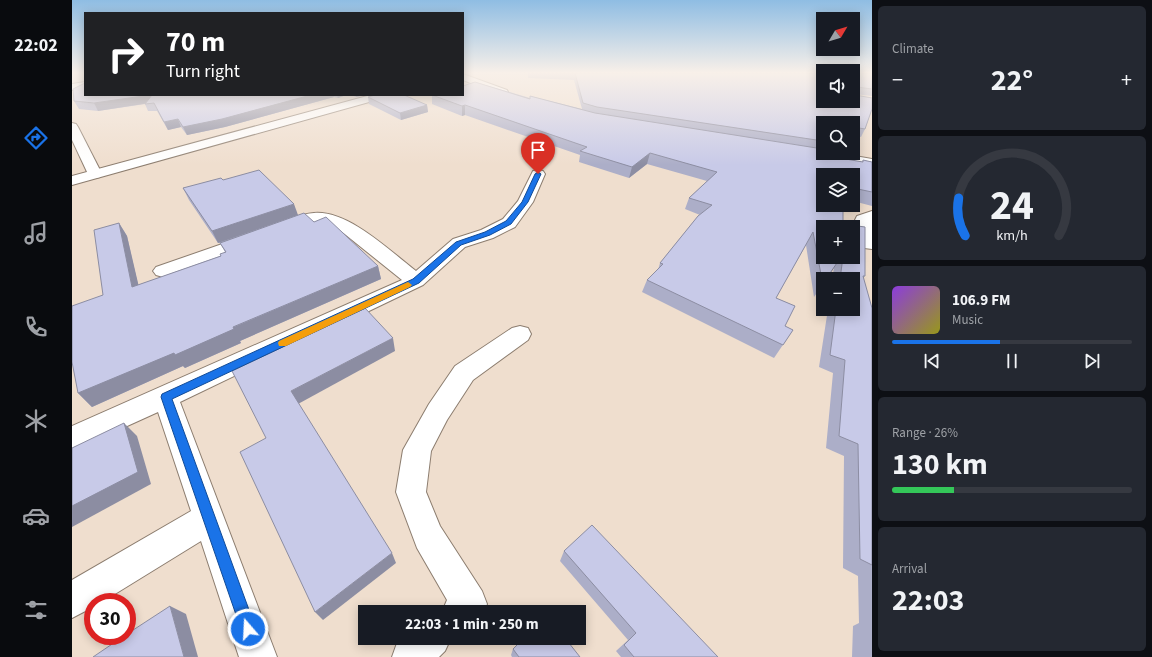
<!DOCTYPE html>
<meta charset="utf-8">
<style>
:root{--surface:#171b24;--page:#242831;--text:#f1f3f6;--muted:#9ea1a6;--line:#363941;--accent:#1a73e8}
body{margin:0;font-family:"Source Sans 3",sans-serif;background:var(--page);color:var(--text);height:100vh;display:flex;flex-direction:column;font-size:15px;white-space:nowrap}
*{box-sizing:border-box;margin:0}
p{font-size:13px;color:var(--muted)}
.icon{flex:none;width:22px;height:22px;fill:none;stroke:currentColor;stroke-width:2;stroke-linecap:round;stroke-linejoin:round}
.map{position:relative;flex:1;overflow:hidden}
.panel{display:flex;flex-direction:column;gap:6px;padding:6px;background:#0d0f14;width:280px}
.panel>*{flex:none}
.top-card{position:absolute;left:12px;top:12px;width:380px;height:84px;border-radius:0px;box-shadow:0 2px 10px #0003;background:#202124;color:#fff;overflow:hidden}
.needle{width:26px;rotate:52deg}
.controls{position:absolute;left:744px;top:12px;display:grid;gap:8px}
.controls a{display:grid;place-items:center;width:44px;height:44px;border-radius:0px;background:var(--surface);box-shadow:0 2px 10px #0003;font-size:20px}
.speed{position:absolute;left:12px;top:593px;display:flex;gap:8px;font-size:20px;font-weight:700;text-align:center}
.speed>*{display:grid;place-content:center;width:52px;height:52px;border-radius:50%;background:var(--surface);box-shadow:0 2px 10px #0003;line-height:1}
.speed .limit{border:6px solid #d22;background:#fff;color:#111}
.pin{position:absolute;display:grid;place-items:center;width:34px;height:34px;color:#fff;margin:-41px -17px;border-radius:50% 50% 50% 0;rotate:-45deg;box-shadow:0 0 4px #0007}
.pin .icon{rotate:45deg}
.me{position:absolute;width:44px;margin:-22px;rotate:341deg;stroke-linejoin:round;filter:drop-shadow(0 0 3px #0008)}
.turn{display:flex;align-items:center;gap:14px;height:84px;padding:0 16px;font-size:18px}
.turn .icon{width:52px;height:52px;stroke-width:2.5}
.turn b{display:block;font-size:28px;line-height:34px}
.big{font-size:30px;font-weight:700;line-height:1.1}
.panel .widget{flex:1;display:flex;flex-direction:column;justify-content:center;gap:6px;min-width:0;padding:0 14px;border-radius:6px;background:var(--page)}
.panel .dial{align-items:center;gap:0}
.dial svg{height:104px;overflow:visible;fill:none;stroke:var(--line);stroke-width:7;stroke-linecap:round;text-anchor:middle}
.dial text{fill:var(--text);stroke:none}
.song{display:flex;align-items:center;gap:12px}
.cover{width:48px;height:48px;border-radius:6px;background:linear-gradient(135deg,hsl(270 70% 55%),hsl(60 70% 35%))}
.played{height:4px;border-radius:2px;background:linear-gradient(90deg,var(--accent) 45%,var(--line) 45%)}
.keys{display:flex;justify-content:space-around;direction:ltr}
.heat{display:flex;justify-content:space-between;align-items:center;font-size:22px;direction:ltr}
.charge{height:6px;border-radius:3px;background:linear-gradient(90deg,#34c759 26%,var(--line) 0)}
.trip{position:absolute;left:286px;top:605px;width:228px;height:40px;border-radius:0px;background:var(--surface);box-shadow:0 2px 10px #0003;font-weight:700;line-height:40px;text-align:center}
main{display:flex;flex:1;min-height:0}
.tabs{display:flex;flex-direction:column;width:72px;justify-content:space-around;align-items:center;background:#090b0e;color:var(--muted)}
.tabs .icon{width:28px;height:28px}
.tabs .selected{color:var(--accent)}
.tabs b{font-size:18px;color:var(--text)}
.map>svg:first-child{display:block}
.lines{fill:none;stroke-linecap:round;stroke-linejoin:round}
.street-casing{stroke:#8c7d6f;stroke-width:2}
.secondary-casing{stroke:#8c7d6f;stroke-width:2}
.street{fill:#fff;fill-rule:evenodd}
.secondary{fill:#fff;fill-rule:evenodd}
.wall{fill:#acaec8;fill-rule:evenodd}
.shaded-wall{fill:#8c8da2}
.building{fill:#c8cae8;stroke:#8c8da2}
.route{fill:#1a73e8;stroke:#114b97}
.slow{fill:#f59e0b}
</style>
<main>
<nav class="tabs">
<b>22:02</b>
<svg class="icon selected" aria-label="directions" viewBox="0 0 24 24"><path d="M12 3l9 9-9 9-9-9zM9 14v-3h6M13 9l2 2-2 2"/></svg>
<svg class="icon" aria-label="music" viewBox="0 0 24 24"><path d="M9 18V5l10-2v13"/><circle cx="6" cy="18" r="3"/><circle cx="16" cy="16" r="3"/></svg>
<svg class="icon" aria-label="phone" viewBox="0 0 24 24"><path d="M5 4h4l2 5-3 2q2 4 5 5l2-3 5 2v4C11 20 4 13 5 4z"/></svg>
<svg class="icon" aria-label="climate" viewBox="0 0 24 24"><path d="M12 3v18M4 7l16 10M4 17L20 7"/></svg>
<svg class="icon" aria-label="car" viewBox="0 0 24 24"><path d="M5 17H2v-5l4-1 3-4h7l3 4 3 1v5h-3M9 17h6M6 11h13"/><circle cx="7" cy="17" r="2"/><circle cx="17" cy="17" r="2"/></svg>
<svg class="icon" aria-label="filters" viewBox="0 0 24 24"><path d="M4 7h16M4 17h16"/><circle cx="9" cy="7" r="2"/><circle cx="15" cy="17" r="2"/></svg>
</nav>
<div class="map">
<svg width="800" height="657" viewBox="0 0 800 657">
<rect width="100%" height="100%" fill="#efdece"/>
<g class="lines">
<!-- street casing -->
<g class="street-casing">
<g id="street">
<polygon points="13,82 13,88 0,90 0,84"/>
<polygon points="0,123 4,124 6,127 30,174 28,177 23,178 18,177 16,174 0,140"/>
<path d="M466,170L471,171L473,174L461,202L443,227L421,238L393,247L351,285L108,402L205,657H167L129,541L30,602H21V607L0,618V580L119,511L86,412L0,451V426L330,280L269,231C263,228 257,224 251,223C234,221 220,236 204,232L202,228L204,224C216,220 229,214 242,213C276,210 318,251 344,271L381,239L409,230L431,219L446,201L461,171Z"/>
<polygon points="800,211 800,249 792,248 789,244 783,220 785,216"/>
<polygon points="179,234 185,235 188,239 185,243 98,275 91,277 84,275 81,271 84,267"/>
<polygon points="448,326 456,328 459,334 456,340 401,380 375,420 359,451 354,492 368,526 410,591 415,604 412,612 370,612 375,600 345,548 324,492 331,450 357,404 383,366 440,328"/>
<polygon points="332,638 379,638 373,651 367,657 320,657 325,643"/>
</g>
</g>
<!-- secondary casing -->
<g class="secondary-casing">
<g id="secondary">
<polygon points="391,74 435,90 436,92 435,94 427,94 391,80"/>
<polygon points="299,95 316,95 315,97 0,185 0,176"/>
<polygon points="731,147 751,150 751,153 766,153 800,159 800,167 726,154 724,151 726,148"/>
</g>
</g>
<!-- street -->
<use href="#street" class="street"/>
<!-- secondary -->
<use href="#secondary" class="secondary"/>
</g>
<!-- wall -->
<g class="wall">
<path d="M456,73H751V101H781V73H800V96L783,94V95L800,98V109L793,129L789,137L781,135V123H751V153H760L762,157L790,162L791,160L800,162V206L781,201V175H751V205H771V224L793,227V276L791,278L800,308V657H780L781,626L787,623L786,576L771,568L772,456L754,448L761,373L747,367L756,309H781V279H760L762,268L754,279H751V284L742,297L734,245L704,298L723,306L713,326L721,330L702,358L570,292L575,280L586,270L588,263L626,216L628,215L613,209L617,198L635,181L575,164L557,178L507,162L508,155L393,115L390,116L360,104V95H391V86L403,82L458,98V96L510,109L502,80L456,78ZM751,227H781V257H751Z"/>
<polygon points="13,95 274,95 266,98 262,97 153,127 115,135 109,127 96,130 85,111 76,111 73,104 26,111 7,109 2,101"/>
<polygon points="280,95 293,95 284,97"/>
<polygon points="296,97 355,105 356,112 329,120 297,104"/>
<polygon points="151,180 226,215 242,222 306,266 309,279 168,341 169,343 113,368 111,366 20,407 6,393 31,295 47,223 55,236 66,285 148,256 153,252 148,243 146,243 117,200 111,188"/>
<polygon points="492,551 646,657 549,657 544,651 556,640 488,561"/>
<polygon points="441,649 508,657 440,657 439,655"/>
</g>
<!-- shaded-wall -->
<g class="shaded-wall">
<polygon points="78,95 81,95 84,102 26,111 22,103"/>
<polygon points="239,95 261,95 262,97 153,127 115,135 111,127"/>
<polygon points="265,95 274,95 266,98"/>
<polygon points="284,95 293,95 284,97"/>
<polygon points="355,105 356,112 329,120 328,113"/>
<polygon points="393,105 393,115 390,116 390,106"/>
<polygon points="106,119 109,127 96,130 92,122"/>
<polygon points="578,153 575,164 557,178 560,167"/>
<polygon points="222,204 226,215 146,243 140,231"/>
<polygon points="47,223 55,236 70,300 60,287"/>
<polygon points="306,266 309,279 168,341 169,343 113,368 111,366 20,407 6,393"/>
<polygon points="321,338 323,351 226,404 219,391"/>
<polygon points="52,423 65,436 79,484 0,527 0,506"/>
<polygon points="320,553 324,563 251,620 243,612"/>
<polygon points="98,606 114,614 126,657 112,657"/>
</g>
<!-- building -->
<g class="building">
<polygon points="488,73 751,73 751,101 781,101 781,73 800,73 800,89 785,87 783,88 783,95 800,98 800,109 793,129 781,127 781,123 749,122 751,130 751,141 525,107 511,103 503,73"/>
<polygon points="403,82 458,99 458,96 523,113 751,149 751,153 760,153 762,157 791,162 791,160 800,162 800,192 781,188 781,175 751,175 751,205 771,205 771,224 793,227 793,276 791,276 800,308 800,565 788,559 786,444 767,436 773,360 758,355 764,309 781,309 781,279 768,279 771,257 781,257 781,227 751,227 751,257 769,257 754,279 751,279 751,285 741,232 704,298 723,306 713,326 721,330 711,345 575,280 591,264 588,263 626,216 640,205 617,198 645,172 578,153 560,167 508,151 515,147 393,105 390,106 360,95 391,95 391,86"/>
<polygon points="13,83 13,95 78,95 22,103 2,101 1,89"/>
<polygon points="80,95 239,95 150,119 111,127 106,119 92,122 82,103 73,104"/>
<polygon points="303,95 332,95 355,105 328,113 296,97"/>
<polygon points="187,170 222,204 140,231 111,188 149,178 151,180"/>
<polygon points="232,213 242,222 254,217 306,266 161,327 162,329 103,355 102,353 6,393 0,362 0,306 31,295 22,230 47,223 60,287 149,256 148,254 154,252 148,243"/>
<polygon points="293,308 321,338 219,391 320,553 243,612 168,452 194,438 160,371"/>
<polygon points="52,423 66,472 0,506 0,448"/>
<polygon points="520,525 646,657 562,657 552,645 564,633 492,551"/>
<polygon points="98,606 112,657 21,657 52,636 55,636 55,634"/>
<polygon points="452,638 493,638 508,657 447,657 441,649"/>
</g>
<!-- sky -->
<linearGradient id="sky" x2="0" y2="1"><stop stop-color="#8fbde3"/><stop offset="0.44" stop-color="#f8f0e9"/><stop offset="1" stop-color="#f8f0e9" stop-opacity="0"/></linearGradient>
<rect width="800" height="165" fill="url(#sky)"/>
<!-- route -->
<polygon class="route" points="466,172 469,174 456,202 439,224 418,235 389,245 347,283 100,399 184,629 182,635 176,637 171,635 89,397 90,394 341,279 384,242 413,232 434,221 450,202 463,174"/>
<!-- slow -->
<polygon class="slow" points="336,282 340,285 338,287 214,346 207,346 206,343 207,341"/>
</svg>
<div class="controls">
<a><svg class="needle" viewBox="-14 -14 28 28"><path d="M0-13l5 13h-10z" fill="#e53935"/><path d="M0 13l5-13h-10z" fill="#9ea1a6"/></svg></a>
<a><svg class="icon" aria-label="sound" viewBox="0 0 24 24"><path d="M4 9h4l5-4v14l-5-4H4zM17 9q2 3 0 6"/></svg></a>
<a><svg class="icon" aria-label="search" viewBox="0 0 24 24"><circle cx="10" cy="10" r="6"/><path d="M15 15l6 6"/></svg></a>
<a><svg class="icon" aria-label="layers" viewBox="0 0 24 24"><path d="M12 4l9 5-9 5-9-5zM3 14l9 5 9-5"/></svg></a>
<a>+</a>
<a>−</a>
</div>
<div class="speed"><div class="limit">30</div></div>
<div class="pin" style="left:466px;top:174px;background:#d93025"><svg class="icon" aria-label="arrive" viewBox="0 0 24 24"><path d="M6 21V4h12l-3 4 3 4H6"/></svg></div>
<svg class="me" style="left:176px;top:629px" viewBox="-20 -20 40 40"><circle r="17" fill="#1a73e8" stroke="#fff" stroke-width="3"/><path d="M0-11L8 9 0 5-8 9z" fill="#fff"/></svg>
<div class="trip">22:03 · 1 min · 250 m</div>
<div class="top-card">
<div class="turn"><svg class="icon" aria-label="right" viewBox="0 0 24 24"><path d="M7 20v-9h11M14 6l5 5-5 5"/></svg><div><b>70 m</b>Turn right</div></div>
</div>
</div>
<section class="panel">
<div class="widget"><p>Climate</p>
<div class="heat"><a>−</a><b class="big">22°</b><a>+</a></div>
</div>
<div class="widget dial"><svg viewBox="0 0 100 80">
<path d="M14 69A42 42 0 1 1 86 69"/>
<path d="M14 69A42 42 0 0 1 9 40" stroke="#1a73e8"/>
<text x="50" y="56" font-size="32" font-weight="700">24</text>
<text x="50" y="72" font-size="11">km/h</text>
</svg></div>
<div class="widget">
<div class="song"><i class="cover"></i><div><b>106.9 FM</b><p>Music</p></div></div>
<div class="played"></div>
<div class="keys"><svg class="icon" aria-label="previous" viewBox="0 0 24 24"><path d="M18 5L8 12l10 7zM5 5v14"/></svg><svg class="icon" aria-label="pause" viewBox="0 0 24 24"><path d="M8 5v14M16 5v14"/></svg><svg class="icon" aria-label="next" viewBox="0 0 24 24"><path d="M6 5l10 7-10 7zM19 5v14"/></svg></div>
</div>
<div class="widget"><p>Range · 26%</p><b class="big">130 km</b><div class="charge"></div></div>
<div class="widget"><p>Arrival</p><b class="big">22:03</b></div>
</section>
</main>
